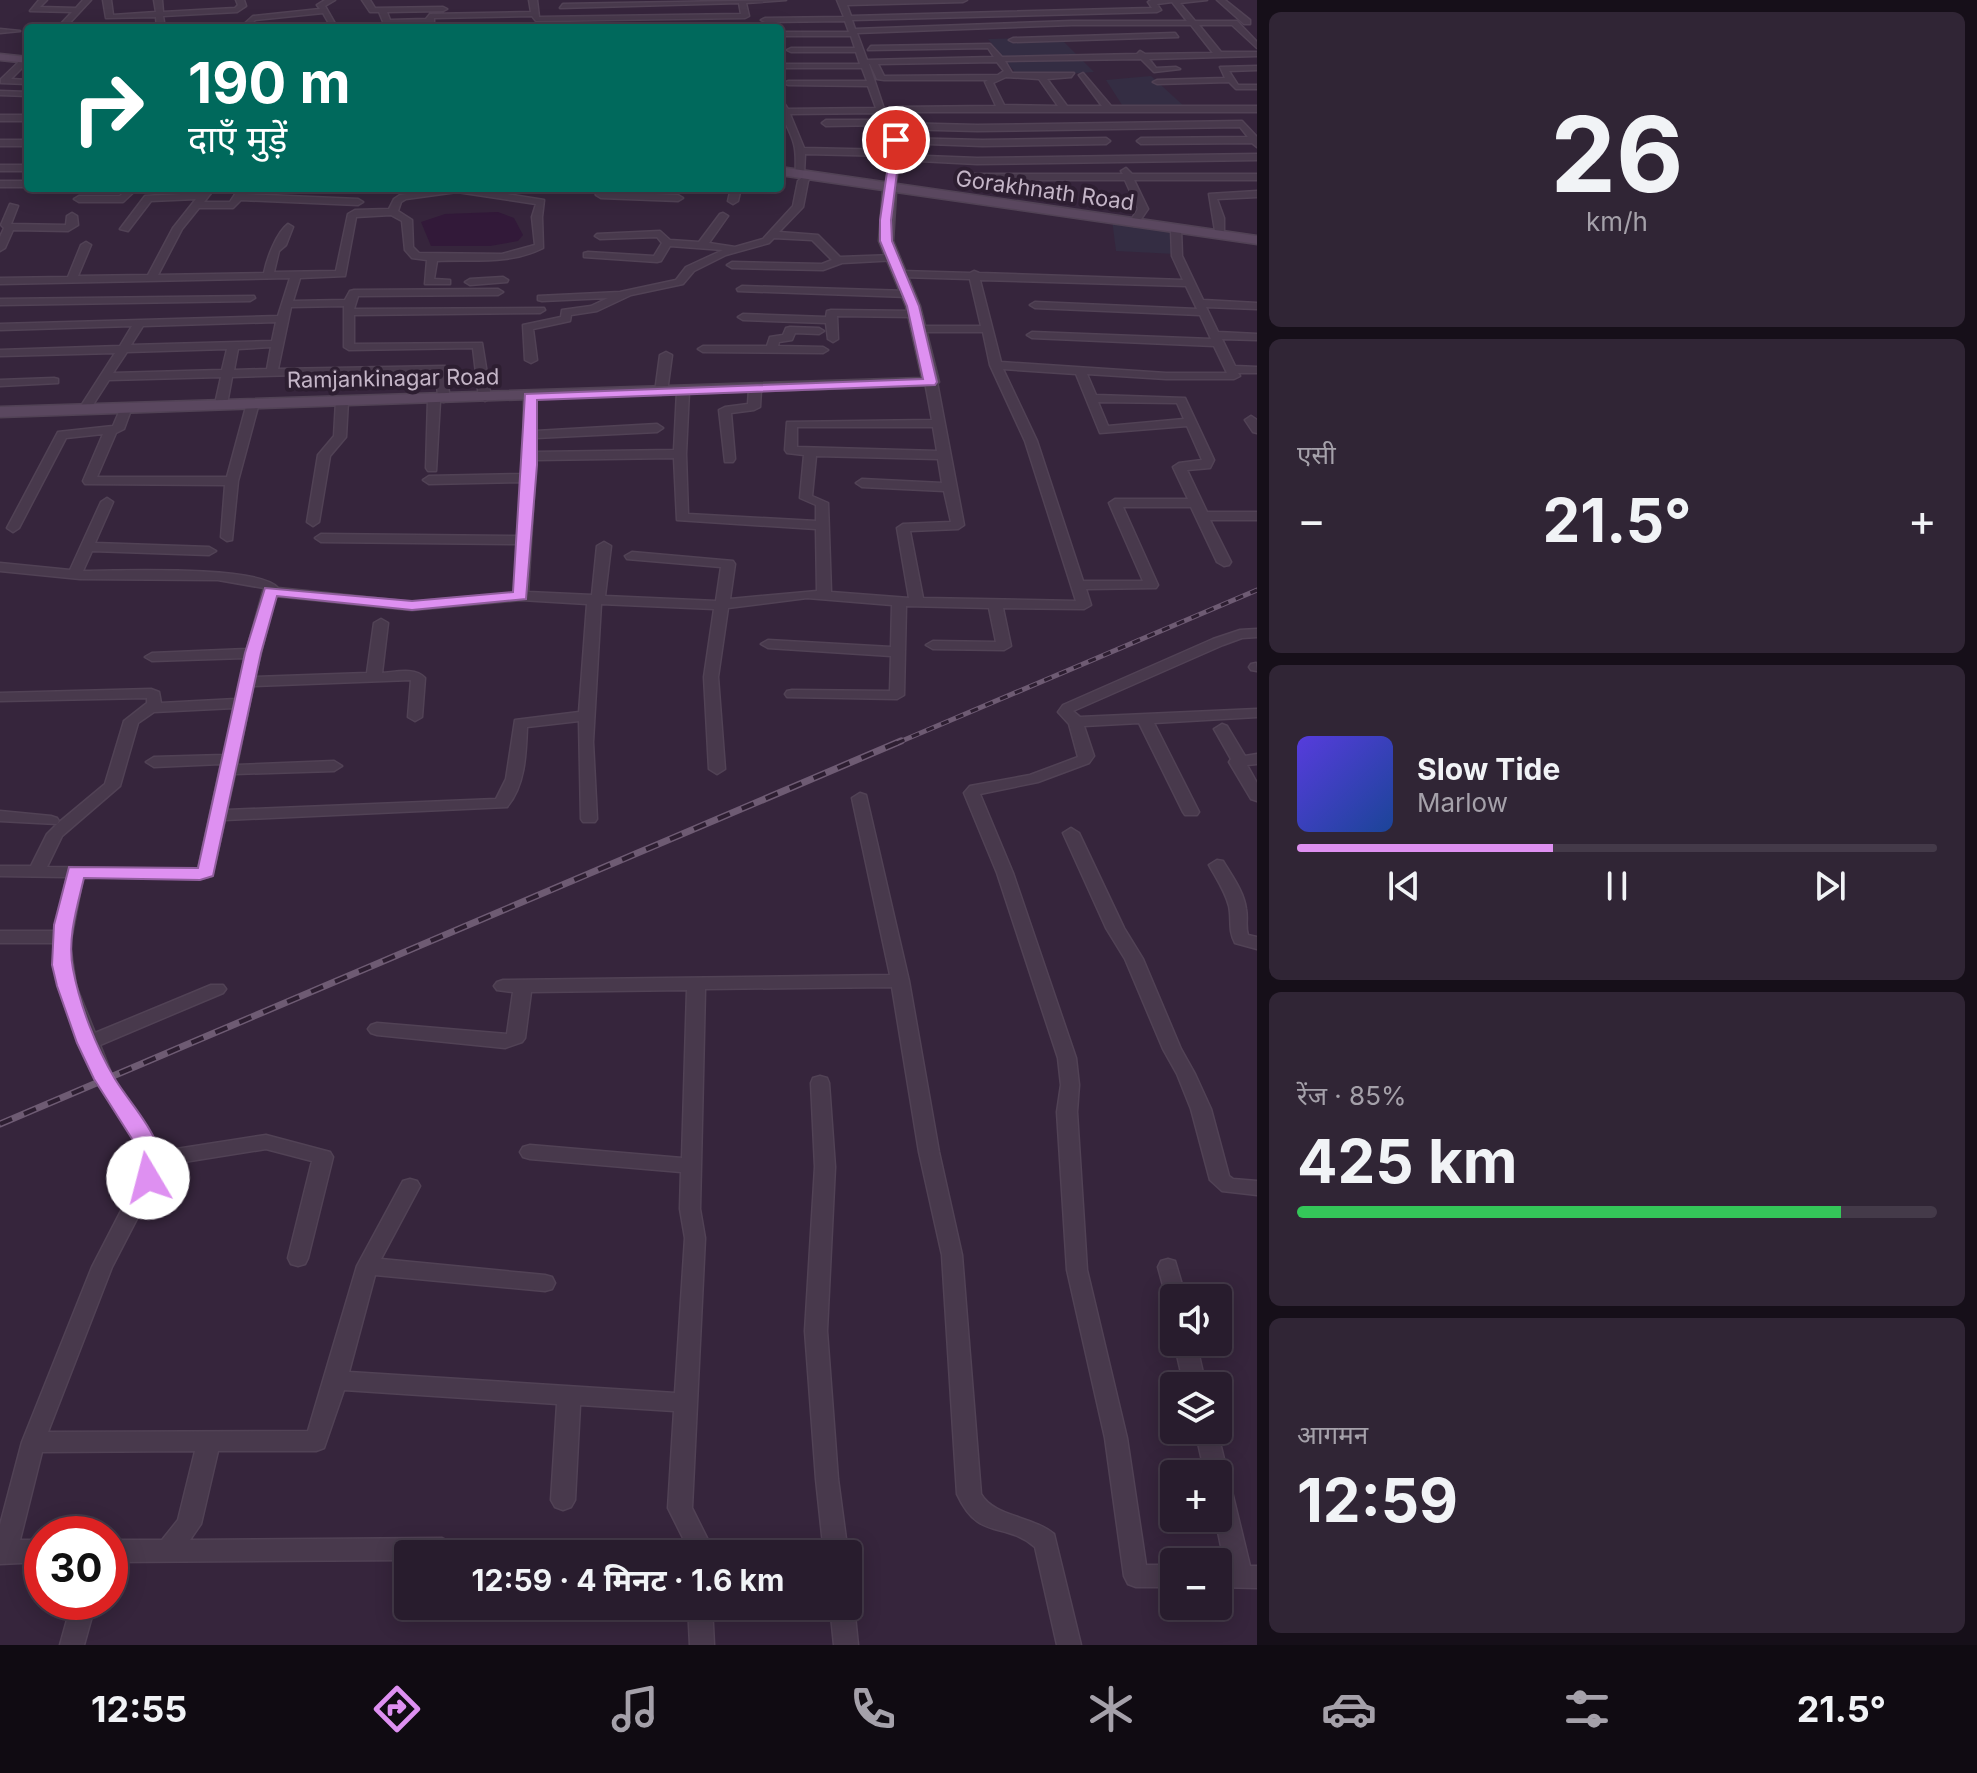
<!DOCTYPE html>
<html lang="hi">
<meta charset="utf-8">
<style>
:root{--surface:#281c2d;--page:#302535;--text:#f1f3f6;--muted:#a5a1aa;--line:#443a49;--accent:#de90f1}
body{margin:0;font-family:Inter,"Noto Sans Devanagari",sans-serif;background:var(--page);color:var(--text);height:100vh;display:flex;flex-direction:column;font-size:30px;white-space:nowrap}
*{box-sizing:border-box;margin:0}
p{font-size:26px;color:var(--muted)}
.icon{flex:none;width:44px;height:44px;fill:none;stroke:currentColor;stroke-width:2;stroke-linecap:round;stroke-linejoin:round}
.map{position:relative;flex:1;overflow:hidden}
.sheet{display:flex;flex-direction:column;gap:12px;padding:12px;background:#160f19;width:720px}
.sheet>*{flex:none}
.guide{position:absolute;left:24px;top:24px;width:760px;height:168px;border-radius:8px;box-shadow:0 4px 20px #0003,0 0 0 2px var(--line);background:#00695c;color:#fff;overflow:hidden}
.tools{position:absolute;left:1160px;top:1284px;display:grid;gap:16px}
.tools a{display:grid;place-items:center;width:72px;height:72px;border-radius:8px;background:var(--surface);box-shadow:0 4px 20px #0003,0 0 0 2px var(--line);font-size:40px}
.speed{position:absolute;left:24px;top:1516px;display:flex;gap:16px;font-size:40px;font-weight:700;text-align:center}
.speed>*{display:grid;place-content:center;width:104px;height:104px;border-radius:50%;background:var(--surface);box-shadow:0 4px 20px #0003,0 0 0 2px var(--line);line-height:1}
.speed .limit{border:12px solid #d22;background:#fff;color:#111}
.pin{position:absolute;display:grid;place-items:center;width:68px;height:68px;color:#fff;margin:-34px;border:4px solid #fff;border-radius:50%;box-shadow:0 2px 8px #0007}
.me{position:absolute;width:88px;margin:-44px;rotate:352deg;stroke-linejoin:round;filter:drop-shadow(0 0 6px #0008)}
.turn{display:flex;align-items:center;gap:28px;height:168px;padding:0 32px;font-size:36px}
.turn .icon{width:104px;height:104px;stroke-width:2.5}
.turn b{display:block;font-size:56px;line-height:68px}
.big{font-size:60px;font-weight:700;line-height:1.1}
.sheet .card{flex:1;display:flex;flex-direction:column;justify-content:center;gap:12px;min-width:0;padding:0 28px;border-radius:12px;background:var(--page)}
.sheet .dial{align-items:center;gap:0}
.dial b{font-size:104px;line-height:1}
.song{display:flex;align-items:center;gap:24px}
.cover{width:96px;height:96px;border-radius:12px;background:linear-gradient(135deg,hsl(250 70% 55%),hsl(220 70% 35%))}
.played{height:8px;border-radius:4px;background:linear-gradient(90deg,var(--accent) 40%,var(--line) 40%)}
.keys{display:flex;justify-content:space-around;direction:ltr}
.heat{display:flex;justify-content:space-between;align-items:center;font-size:44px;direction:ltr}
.charge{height:12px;border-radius:6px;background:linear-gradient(90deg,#34c759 85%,var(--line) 0)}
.trip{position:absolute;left:394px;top:1540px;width:468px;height:80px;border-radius:8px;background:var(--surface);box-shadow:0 4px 20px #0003,0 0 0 2px var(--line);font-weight:700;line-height:80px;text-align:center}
.tab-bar{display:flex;height:128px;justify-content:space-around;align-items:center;background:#100b12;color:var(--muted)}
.tab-bar .icon{width:56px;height:56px}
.tab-bar .selected{color:var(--accent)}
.tab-bar b{font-size:36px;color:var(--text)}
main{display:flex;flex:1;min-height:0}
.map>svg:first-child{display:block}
.green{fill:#342d43}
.water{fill:#321939}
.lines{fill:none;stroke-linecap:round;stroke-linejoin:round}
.street-casing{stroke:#514255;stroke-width:3}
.secondary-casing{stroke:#514255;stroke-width:3}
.street{fill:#48394c;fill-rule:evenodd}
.secondary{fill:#5a475f;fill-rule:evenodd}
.rail-far1-casing{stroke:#6e5b73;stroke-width:5}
.rail-casing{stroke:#6e5b73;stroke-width:7}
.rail-far1{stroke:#2d1e31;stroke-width:3;stroke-dasharray:8;stroke-linecap:butt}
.rail{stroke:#2d1e31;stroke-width:4;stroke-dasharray:13;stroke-linecap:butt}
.route{fill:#de90f1;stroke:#905e9d;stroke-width:2}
.labels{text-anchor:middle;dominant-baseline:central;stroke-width:8;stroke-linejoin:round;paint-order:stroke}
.far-street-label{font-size:22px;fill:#c4b5c7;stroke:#2d1e31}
</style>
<main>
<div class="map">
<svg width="1257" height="1645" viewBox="0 0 1257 1645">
<rect width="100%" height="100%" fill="#36253c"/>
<!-- green -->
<g class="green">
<polygon points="1059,37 1094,72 997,79 1014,71 988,39"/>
<polygon points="1151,76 1186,108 1124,108 1106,80"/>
<polygon points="1112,220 1174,229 1175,254 1116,251"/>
</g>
<!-- water -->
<polygon class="water" points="498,212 514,218 523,235 518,241 490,246 431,246 421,222 445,214"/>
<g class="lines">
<!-- street casing -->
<g class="street-casing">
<g id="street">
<polygon points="39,0 47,0 40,7 76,8 83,0 91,0 65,28 57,28 72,12 30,11"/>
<polygon points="103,0 111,0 113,15 156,12 154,0 162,0 163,12 235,8 238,5 236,0 244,0 246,6 237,12 163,16 165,28 157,28 156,17 106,18"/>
<polygon points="325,0 335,0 325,6 337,27 331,27 323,13 255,20 248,28 220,28 243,25 253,16 320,9 317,5"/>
<polygon points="362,0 370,0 375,8 443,7 447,9 443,11 387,12 390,20 426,19 430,14 531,12 529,0 537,0 539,17 741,14 739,3 560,8 563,4 786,0 746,3 749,16 745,18 536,21 532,16 434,18 434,28 426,28 426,23 384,24 379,12 370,12"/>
<path d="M837,0H967L963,2L847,5L851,16L1152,8L1148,2L1151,0H1207L1180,3L1195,21H1237L1257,42V48L1232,25H1199L1221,52H1257V56L1149,59L1156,68L1176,67L1180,69L1154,72L1141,59L1005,61L1012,73H1074L1071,77L1047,79L1067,106H1102L1079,75L1083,73L1111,106H1257V112H900L897,111V107L996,106L985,82L988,80H884L877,79L870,64H869L883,106L895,123L977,125L1242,121L1257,137V147L1252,143L1141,144L1137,141L1141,138L1248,137L1240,127L977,131L898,129L900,138L982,140L1106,138L1110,141L1106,144L982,146L901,143L900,155L977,158L1257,154V160L977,164L900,160L895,187L890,190L885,187L891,156L805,154L804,174L796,176C795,166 797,155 794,144C790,129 780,117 780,103H784L788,109L876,108L868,86L788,85L784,83L788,81H867L862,68H780V64H860L856,52H791L787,50L791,48H855L851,36H780V32H849L845,21L765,22L761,20L765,18L844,17ZM1172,2L1187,21H1072L855,29L852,20L1157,12L1161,10L1157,4ZM1072,25H1191L1213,53L1145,54L1140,51L1137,54L1002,57L990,44L871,46L868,50L988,48L994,57L867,60L857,33ZM997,62L1004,71L998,75L884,76L878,64ZM1006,77L1039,79L1058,106L1004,105L993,83ZM879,113L884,120H826L822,123L826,126L887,125L892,138V150L804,148L790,114Z"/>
<polygon points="1217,0 1225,0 1250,20 1250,24 1244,24"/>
<polygon points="0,29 20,31 0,33"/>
<polygon points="1175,33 1178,37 1013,42 1009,40 1013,38"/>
<polygon points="25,56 28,56 28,62 11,79 28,80 28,84 1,83 1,79"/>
<polygon points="1257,66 1257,70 1229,71 1238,85 1257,85 1257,89 1236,89 1229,82 1157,84 1153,82 1157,80 1225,78 1220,67"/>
<polygon points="0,91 28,92 28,96 0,95"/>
<rect x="0" y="115" width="28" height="6"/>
<rect x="0" y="140" width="28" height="6"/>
<rect x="0" y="165" width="28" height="6"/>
<polygon points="1126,168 1132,174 1257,174 1257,180 1134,180 1148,209 1137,225 1134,226 1129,223 1138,209 1125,180 963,180 958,177 963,174 1123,174 1121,171"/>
<polygon points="808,172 813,175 808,181 803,207 779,232 818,235 840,257 894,255 899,258 898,260 842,263 823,270 732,268 727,265 732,262 822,264 832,260 812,240 774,238 769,243 726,255 694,271 683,284 631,295 597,311 571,315 570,321 533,329 537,360 531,363 525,360 523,325 561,317 562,310 591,306 608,298 542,301 538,300 538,296 620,292 676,280 686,267 723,250 670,246 661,261 657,262 584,257 584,253 588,252 654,256 662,243 657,237 600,239 595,236 597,234 660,231 670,240 699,242 720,214 723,213 728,216 709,243 735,247 763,239 793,206 798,181"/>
<rect x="0" y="181" width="28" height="6"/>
<polygon points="128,188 138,188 123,202 79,202 74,199 79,196 120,196"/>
<path d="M205,188H215L204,202H230L239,188H247L244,194L358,199L363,202L358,205L241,200L233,208H199L182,229L158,275L264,273C267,258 277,232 288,224L293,227L286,245L279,251L274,272L336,271L348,214L355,210L389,209L394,199L400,195L444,188H469L544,200L542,217L543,248C509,265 473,259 437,261L434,279L450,280V284H425L427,260L412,258L405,250L402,221L391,215L356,217L345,276L300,278L293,301L345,300L350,291L354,290L498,289L503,292L498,295L358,296L354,309L544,308L545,310L540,313L354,315V344L482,343L491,398L485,401L479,398L473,348L349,350L344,347V306L291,307L278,369L445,366L450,399L444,402L440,401L436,471H428L426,468L428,399L438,397L436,371L232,377L227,404L221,407L215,404L221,377L109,380L89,411L85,412L79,409L115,353L0,356V350L120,346L132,326L0,330V324L278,316L290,278L0,284V278L68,277L81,245L86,242L91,245L78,276L148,275L173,228L196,199L151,201L128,231L120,229L145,196L201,193ZM457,192L536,204L532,217L535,245L502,254L419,253L413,247L412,220L398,211L401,202L406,199ZM276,322L272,341L131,345L143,326ZM271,347L267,369L234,370L238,349ZM227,349L222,370L113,373L127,352Z"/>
<polygon points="594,188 604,188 605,192 678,195 683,198 678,201 601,198 596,195"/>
<polygon points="731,188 741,188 738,201 733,204 728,201"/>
<polygon points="1257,191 1257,197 1217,199 1224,218 1224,235 1216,237 1209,194"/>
<polygon points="10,204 18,206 11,224 66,225 67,216 72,213 77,216 78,225 68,231 13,230 5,248 0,251 0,237 4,228 1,225"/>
<path d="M1176,226L1181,229L1182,256L1203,300L1257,303V309L1206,307L1218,332L1257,334V340L1222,339L1235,366L1257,367V373H1238L1240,376L1234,379H1166L1087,374L1096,395L1185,398L1214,460L1210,468L1187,470L1207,512H1257V520H1210L1231,562L1229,565L1224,566L1217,562L1191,507H1123L1158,585L1156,588L1086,589L1091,605L1084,609L1003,608L1011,646L1004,650L933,649L926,645L933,641L996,642L989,608L906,606L904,695L897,699L787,697L785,694L787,691L792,690L890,691L891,656L768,648L761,644L768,640L891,647L892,605L807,598L728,608L718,677L725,769L717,774L709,769L704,677L714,609L601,604L593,742L597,819L595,822H583L581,819L579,721L527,727C526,754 525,786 507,807L225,820L212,876L200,879L83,877L70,945L76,986L95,1033L211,985H223L226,989L223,993L100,1045L113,1078L152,1136L157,1152L266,1135L330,1152L333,1157L308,1258L305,1264L298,1266L291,1264L288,1258L312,1161L266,1149L159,1166L158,1178L112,1267L48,1432L308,1431L357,1266L403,1181L410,1179L417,1181L420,1186L381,1259L545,1275L552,1277L555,1283L552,1289L545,1291L375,1275L349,1372L675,1393L685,1238L680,1209L681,1172L530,1159L523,1157L520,1152L523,1147L530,1145L682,1158L687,990L531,992L525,1038L522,1042L505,1048L377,1035L371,1033L368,1029L371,1025L377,1023L507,1034L513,992L497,990L494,986L497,982L503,980L890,975L852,798L860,793L866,795L909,981L939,1152L962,1255L981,1494C994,1517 1033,1516 1054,1534L1081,1645H1057L1035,1547C1003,1520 979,1542 957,1494L942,1255L919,1152L892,987L705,989L700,1209L705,1238L692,1508L708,1540L709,1554H685L684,1540L668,1508L674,1411L580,1405L575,1500L571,1507L563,1510L555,1507L551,1500L557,1404L344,1390L324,1448L316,1451H218L201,1524L190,1540L442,1538L450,1542L454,1549L452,1554H408V1560L110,1562V1540H162L178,1520L195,1451L42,1452L20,1540H42V1562L0,1564V1525L22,1442L92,1267L138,1178L139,1160L136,1142L95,1079L82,1048L78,1043L79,1040L58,986L53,943H0V931H55L67,877L0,876V866H31L47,834L57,824L0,821V811L51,816L57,818L59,821L57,824L105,784L124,721L147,703V698L0,701V693L151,689L159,692L161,703L236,699L245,658L152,661L145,657L152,653L247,649L264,588L218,580L80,579L0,571V563L70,570L101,502L107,498L113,502L95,543L209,547L216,551L209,555L92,551L83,571C117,571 260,565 278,588L412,602L514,593L518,544L321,542L315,538L321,534L519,536L523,482L429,484L423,480L429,476L523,474L524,397L530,394L536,397V431L657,424L663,428L657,432L536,438V452L674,450L677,391L683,388L689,391L686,454L688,514L816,521V505L800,498L804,455L787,453L785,450L787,422L932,420L925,382L931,379L937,382L964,525L958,529L910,531L923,598L1076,601L1025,441L990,365L983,332H918L913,329L918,326H981L970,279L901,277L896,274L901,271L970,273L974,271L979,273L1183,280L1172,256L1171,229ZM980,280L1186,286L1197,309L1035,302L1030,305L1035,308L1200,315L1211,339L1032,332L1027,335L1032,338L1214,346L1227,373H1166L1001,362ZM1003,369L1076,374L1100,433L1187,426L1202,460L1179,463L1173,467L1188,499H1115L1109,503L1143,581H1083L1037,441ZM1098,402L1177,403L1184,419L1108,426ZM797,427H933L937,451L797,447ZM816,456L938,459L942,483L862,479L856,483L862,487L944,491L951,522L903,524L897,528L909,598L831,592L828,503L812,496ZM674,458L677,520L816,529L817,591L730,599L735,564L733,561L632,552L625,556L627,559L721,567L716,601L605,596L611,546L604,542L597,546L592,595L528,592L536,460ZM275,596L412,610L521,600L587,604L579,712L515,720L506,779L496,799L227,810L235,774L334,771L342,766L334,761L237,765L253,686L411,680L408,717L415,721L422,717L425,678C415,667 396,672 382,673L388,623L381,619L374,623L367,673L255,677ZM234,708L224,755L154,757L146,762L154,767L221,764L198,869L47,867L62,836L120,786L138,723L154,712Z"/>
<polygon points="503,277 508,280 507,282 470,285 465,282 470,279"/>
<polygon points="742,286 908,291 913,294 908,297 738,291 737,289"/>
<polygon points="254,296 255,298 250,301 0,305 0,299"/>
<polygon points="831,310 915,311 920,314 915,317 837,316 838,339 833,342 828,339 826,323 743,320 738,317 743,314 826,317 827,311"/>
<polygon points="790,327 819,328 824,331 819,334 795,333 792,340 779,342 778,346 823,347 828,350 823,353 703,352 698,349 703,346 767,346 770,337 783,335 786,328"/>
<polygon points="666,352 672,355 667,392 661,395 655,392 660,355"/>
<polygon points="54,378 58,379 58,383 0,386 0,380"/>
<polygon points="755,386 761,389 760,407 754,410 731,413 735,459 733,462 725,462 719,410 725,407 748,404 749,389"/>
<polygon points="342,398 348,401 346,437 330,456 319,522 313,526 307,522 318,455 334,436 336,401"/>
<polygon points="253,400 259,403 238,481 232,540 227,541 221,537 225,485 85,484 83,481 103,434 66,438 19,528 13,532 7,528 58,432 113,426 122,405 130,405 132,407 124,429 116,433 97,477 227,477 247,403"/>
<polygon points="1251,416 1257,420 1257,433 1253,432 1245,420"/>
<polygon points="1257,629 1257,637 1242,638 1223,645 1073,711 1080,717 1257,709 1257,717 1154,723 1199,812 1197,815 1185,815 1183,812 1139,723 1084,726 1094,756 1089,763 1038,782 980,794 1013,873 1076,1058 1079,1085 1077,1112 1087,1270 1127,1438 1146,1565 1174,1565 1174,1587 1136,1587 1128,1584 1124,1576 1105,1438 1067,1270 1057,1112 1061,1085 1058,1058 997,873 964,793 970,786 1030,775 1078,757 1069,724 1058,712 1063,705 1213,639 1240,630"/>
<polygon points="1256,663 1257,671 1251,670 1249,667 1251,664"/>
<polygon points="1222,724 1227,726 1245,756 1257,754 1257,764 1247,765 1257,783 1257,801 1251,799 1229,762 1231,759 1214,729"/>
<polygon points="1071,828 1079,833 1124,928 1143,959 1181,1049 1195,1074 1211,1109 1229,1176 1233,1179 1257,1181 1257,1195 1222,1191 1210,1180 1191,1109 1177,1074 1163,1049 1125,959 1106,928 1063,833"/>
<path d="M1217,860L1223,861C1232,876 1244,892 1246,909C1248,919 1245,926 1248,935L1257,937V949L1235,943C1228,930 1232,920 1229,906C1225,891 1216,878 1209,865Z"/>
<polygon points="820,1076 827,1078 829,1083 835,1167 827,1331 838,1479 848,1554 824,1554 816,1479 805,1331 815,1167 811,1083 813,1078"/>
<polygon points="1168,1259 1175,1261 1186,1298 1174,1298 1174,1306 1168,1304 1158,1267 1161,1261"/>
<polygon points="1174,1342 1196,1342 1206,1386 1184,1386"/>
<polygon points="1195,1430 1217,1430 1250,1566 1257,1566 1257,1588 1218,1587 1218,1565 1225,1565 1215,1518 1218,1518 1218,1474 1205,1474"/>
<polygon points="848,1597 854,1606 858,1645 834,1645 830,1606 848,1606"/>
<polygon points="72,1602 96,1602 84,1645 60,1645"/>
<polygon points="688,1606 712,1606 714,1645 690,1645"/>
</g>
</g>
<!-- secondary casing -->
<g class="secondary-casing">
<g id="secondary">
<polygon points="0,54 28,57 28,63 0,60"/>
<polygon points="780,167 1257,236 1257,244 896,192 893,241 920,306 939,382 936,385 0,417 0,407 922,378 906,306 879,241 883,190 780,175"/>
</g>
</g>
<!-- street -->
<use href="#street" class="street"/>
<!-- secondary -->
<use href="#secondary" class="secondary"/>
<!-- rail-far1 casing -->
<g class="rail-far1-casing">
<polyline id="rail-far1" points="897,743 1257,590"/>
</g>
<!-- rail casing -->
<g class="rail-casing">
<polyline id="rail" points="0,1124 901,741"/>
</g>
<!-- rail-far1 -->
<use href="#rail-far1" class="rail-far1"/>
<!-- rail -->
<use href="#rail" class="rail"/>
</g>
<!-- route -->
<path class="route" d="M892,138L901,140L891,220L892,241L919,306L937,382L935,385L537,400V465L526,599L412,610L277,596L261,653L213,876L200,880L84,878C77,907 67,939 73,969C80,1006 96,1047 115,1079C128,1100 147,1120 156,1142C161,1154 163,1172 156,1184L148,1186L140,1184L134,1142L94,1079L77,1043L57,986L52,965L54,925L69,867L198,868L245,653L265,588L412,601L513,592L525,394L923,379L907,306L880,241V220Z"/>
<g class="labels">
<!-- far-street labels -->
<g class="far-street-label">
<text transform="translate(1045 190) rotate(8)">Gorakhnath Road</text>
<text transform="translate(393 378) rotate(-1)">Ramjankinagar Road</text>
</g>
</g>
</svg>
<div class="tools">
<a><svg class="icon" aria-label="sound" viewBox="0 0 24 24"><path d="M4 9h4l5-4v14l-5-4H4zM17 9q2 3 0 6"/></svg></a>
<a><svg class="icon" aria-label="layers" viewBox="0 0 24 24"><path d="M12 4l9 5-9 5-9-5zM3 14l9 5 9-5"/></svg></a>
<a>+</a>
<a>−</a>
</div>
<div class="speed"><div class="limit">30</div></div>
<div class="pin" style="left:896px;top:140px;background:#d93025"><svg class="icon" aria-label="arrive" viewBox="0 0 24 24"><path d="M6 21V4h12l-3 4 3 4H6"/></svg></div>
<svg class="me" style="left:148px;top:1178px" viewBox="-20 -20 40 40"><circle r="19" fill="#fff"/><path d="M0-13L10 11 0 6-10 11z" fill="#de90f1"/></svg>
<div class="trip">12:59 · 4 मिनट · 1.6 km</div>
<div class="guide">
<div class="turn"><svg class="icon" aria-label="right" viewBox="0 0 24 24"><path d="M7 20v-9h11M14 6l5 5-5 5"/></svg><div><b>190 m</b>दाएँ मुड़ें</div></div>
</div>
</div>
<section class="sheet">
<div class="card dial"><b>26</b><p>km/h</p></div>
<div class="card"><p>एसी</p>
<div class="heat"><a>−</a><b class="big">21.5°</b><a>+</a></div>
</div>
<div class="card">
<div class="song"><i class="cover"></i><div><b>Slow Tide</b><p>Marlow</p></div></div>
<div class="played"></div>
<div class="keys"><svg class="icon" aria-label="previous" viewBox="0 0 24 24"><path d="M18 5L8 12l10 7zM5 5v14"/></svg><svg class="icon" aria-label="pause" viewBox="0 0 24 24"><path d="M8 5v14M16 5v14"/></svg><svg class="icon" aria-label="next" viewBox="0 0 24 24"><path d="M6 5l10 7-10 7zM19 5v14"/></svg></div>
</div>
<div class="card"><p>रेंज · 85%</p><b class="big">425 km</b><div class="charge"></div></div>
<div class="card"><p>आगमन</p><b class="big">12:59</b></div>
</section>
</main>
<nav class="tab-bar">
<b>12:55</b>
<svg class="icon selected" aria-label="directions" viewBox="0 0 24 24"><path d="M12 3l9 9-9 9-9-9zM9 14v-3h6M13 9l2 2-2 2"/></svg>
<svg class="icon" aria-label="music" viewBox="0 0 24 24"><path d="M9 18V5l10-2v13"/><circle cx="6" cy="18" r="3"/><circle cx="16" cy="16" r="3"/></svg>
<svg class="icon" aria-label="phone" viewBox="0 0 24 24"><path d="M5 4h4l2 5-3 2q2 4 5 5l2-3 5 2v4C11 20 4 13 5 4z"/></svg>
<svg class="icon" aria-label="climate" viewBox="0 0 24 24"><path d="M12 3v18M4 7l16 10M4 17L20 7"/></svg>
<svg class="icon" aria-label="car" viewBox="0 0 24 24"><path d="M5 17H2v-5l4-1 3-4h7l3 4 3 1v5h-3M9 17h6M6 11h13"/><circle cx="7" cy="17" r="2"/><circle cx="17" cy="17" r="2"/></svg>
<svg class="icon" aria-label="filters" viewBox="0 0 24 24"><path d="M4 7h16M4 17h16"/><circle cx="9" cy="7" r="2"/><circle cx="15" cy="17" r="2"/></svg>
<b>21.5°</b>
</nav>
